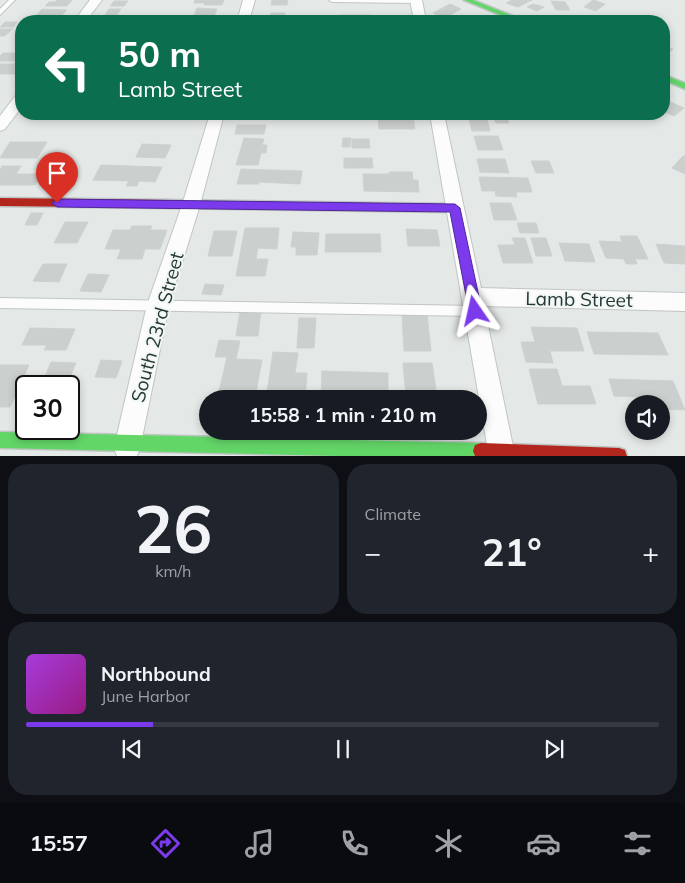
<!DOCTYPE html>
<meta charset="utf-8">
<style>
:root{--surface:#171b24;--page:#20242c;--text:#f1f3f6;--muted:#9ea1a6;--line:#363941;--accent:#7c3aed}
body{margin:0;font-family:Mulish,sans-serif;background:var(--page);color:var(--text);height:100vh;display:flex;flex-direction:column;font-size:19px;white-space:nowrap}
*{box-sizing:border-box;margin:0}
p{font-size:16px;color:var(--muted)}
.icon{flex:none;width:28px;height:28px;fill:none;stroke:currentColor;stroke-width:2;stroke-linecap:round;stroke-linejoin:round}
.map{position:relative;height:456px;overflow:hidden}
.details{display:flex;flex-direction:column;gap:8px;padding:8px;background:#0d0f14;flex:1}
.details>*{flex:none}
.hud{position:absolute;left:15px;top:15px;width:655px;height:105px;border-radius:20px;box-shadow:0 2px 8px #0003;background:#0b6e4f;color:#fff;overflow:hidden}
.tools{position:absolute;left:625px;top:395px;display:grid;gap:10px}
.tools a{display:grid;place-items:center;width:45px;height:45px;border-radius:50%;background:var(--surface);box-shadow:0 2px 8px #0003;font-size:25px}
.speed{position:absolute;left:15px;top:375px;display:flex;gap:10px;font-size:25px;font-weight:700;text-align:center}
.speed>*{display:grid;place-content:center;width:65px;height:65px;border-radius:50%;background:var(--surface);box-shadow:0 2px 8px #0003;line-height:1}
.speed .limit{border:2px solid #111;border-radius:8px;background:#fff;color:#111}
.pin{position:absolute;display:grid;place-items:center;width:42px;height:42px;color:#fff;margin:-51px -21px;border-radius:50% 50% 50% 0;rotate:-45deg;box-shadow:0 0 5px #0007}
.pin .icon{rotate:45deg}
.me{position:absolute;width:55px;margin:-28px;rotate:349deg;stroke-linejoin:round;filter:drop-shadow(0 0 4px #0008)}
.turn{display:flex;align-items:center;gap:18px;height:105px;padding:0 20px;font-size:22px}
.turn .icon{width:65px;height:65px;stroke-width:2.5}
.turn b{display:block;font-size:35px;line-height:42px}
.big{font-size:38px;font-weight:700;line-height:1.1}
.details .widget{flex:1;display:flex;flex-direction:column;justify-content:center;gap:8px;min-width:0;padding:0 18px;border-radius:20px;background:var(--page)}
.details .dial{align-items:center;gap:0}
.dial b{font-size:65px;line-height:1}
.song{display:flex;align-items:center;gap:15px}
.cover{width:60px;height:60px;border-radius:8px;background:linear-gradient(135deg,hsl(280 70% 55%),hsl(310 70% 35%))}
.played{height:5px;border-radius:2px;background:linear-gradient(90deg,var(--accent) 20%,var(--line) 20%)}
.keys{display:flex;justify-content:space-around;direction:ltr}
.heat{display:flex;justify-content:space-between;align-items:center;font-size:28px;direction:ltr}
.details .tiles{flex:1;display:grid;gap:8px;grid-template-columns:1fr 1fr}
.widget:last-child{grid-column:span 2}
.trip{position:absolute;left:199px;top:390px;width:288px;height:50px;border-radius:25px;background:var(--surface);box-shadow:0 2px 8px #0003;font-weight:700;line-height:50px;text-align:center}
.tab-bar{display:flex;height:80px;justify-content:space-around;align-items:center;background:#090b0e;color:var(--muted)}
.tab-bar .icon{width:35px;height:35px}
.tab-bar .on{color:var(--accent)}
.tab-bar b{font-size:22px;color:var(--text)}
.map>svg:first-child{display:block}
.building{fill:#cbcfce;stroke:#cdd1d0}
.lines{fill:none;stroke-linecap:round;stroke-linejoin:round}
.lane-casing{stroke:#c1c5c4;stroke-width:2}
.street-casing{stroke:#c1c5c4;stroke-width:2}
.fast-casing{stroke:#c0c6c4;stroke-width:3}
.jam-casing{stroke:#c0c6c4;stroke-width:3}
.lane{fill:#fbfcfb;fill-rule:evenodd}
.street{fill:#fbfcfb;fill-rule:evenodd}
.fast{fill:#63d668;fill-rule:evenodd}
.jam{fill:#b3261e;fill-rule:evenodd}
.route{fill:#7c3aed;stroke:#51269a}
.labels{text-anchor:middle;dominant-baseline:central;stroke-width:4;stroke-linejoin:round;paint-order:stroke}
.street-label{font-size:19px;fill:#243936;stroke:#f2f7f5}
</style>
<div class="map">
<svg width="685" height="456" viewBox="0 0 685 456">
<rect width="100%" height="100%" fill="#e4e8e7"/>
<!-- building -->
<g class="building">
<polygon points="57,0 72,0 67,6 45,6 49,2 55,2"/>
<polygon points="195,0 224,0 222,5 204,5 205,3 194,3"/>
<polygon points="272,0 288,0 287,5 271,5"/>
<polygon points="512,0 532,0 518,7 506,3"/>
<polygon points="593,0 605,4 596,11 584,7"/>
<polygon points="114,1 128,1 124,6 110,6"/>
<polygon points="551,1 565,2 570,10 556,10"/>
<polygon points="450,4 461,9 445,18 433,13"/>
<polygon points="533,4 544,7 537,11 527,7"/>
<polygon points="197,8 217,9 212,21 195,21 198,15 194,15"/>
<polygon points="42,9 67,10 61,16 36,16"/>
<polygon points="109,9 121,9 115,18 103,18"/>
<polygon points="271,13 285,13 283,21 269,21"/>
<polygon points="341,15 370,15 371,21 341,21"/>
<polygon points="462,15 474,20 456,21 453,20"/>
<polygon points="5,22 17,22 13,27 0,27"/>
<polygon points="0,29 12,29 5,36 0,36"/>
<polygon points="664,42 668,43 665,46 673,49 664,57"/>
<polygon points="3,53 21,53 21,61 0,61 0,56"/>
<polygon points="0,64 21,64 21,70 18,74 0,74"/>
<polygon points="666,100 684,108 674,116 664,112 664,102"/>
<polygon points="32,114 67,114 63,119 34,119 37,115"/>
<polygon points="240,114 271,114 270,119 239,119"/>
<polygon points="353,114 367,114 367,119 352,119"/>
<polygon points="378,116 413,116 415,129 379,129"/>
<polygon points="493,116 506,116 509,123 496,123"/>
<polygon points="469,119 487,119 490,131 472,131"/>
<polygon points="237,125 266,125 264,134 235,134"/>
<polygon points="474,136 498,136 503,150 478,150"/>
<polygon points="244,138 264,139 262,145 267,145 266,153 261,153 258,165 236,165"/>
<polygon points="343,138 351,138 350,147 342,147"/>
<polygon points="352,139 369,139 370,148 352,148"/>
<polygon points="10,142 47,142 37,158 0,158"/>
<polygon points="142,144 171,145 165,158 136,157"/>
<polygon points="683,156 685,156 685,174 672,168"/>
<polygon points="344,158 372,158 373,168 344,168"/>
<polygon points="477,159 505,159 509,173 480,172"/>
<polygon points="531,161 549,161 554,173 536,173"/>
<polygon points="101,165 162,167 155,182 139,181 137,186 126,186 129,181 93,180"/>
<polygon points="2,166 21,166 16,174 42,174 35,185 0,185 0,170"/>
<polygon points="241,169 302,171 300,184 259,182 259,184 237,184"/>
<polygon points="389,172 412,172 413,180 418,180 419,192 364,191 363,174 390,174"/>
<polygon points="479,177 528,178 532,192 516,192 517,197 496,196 495,191 482,191"/>
<polygon points="490,203 511,203 517,220 494,220"/>
<polygon points="31,213 43,213 37,225 25,225"/>
<polygon points="65,222 88,222 77,243 54,243"/>
<polygon points="517,223 536,223 539,233 520,233"/>
<polygon points="132,226 152,226 150,230 167,230 160,249 145,249 142,259 117,259 121,249 105,249 113,230 130,230"/>
<polygon points="245,228 279,228 277,249 258,248 256,259 268,259 265,276 236,276"/>
<polygon points="406,229 437,230 440,246 408,246"/>
<polygon points="214,231 237,231 232,256 208,256"/>
<polygon points="293,232 319,233 317,255 296,255 296,247 291,247"/>
<polygon points="326,234 380,234 381,252 325,252"/>
<polygon points="620,236 637,236 648,259 635,259 637,264 626,264 624,259 606,258 599,241 622,242"/>
<polygon points="512,238 525,238 533,263 503,263 498,245 515,245"/>
<polygon points="531,238 546,238 552,256 536,256"/>
<polygon points="559,243 589,244 595,262 565,261"/>
<polygon points="656,244 685,246 685,264 664,263"/>
<polygon points="43,264 67,264 59,282 33,281"/>
<polygon points="88,274 109,275 101,292 80,291"/>
<polygon points="205,284 224,285 221,295 202,294"/>
<polygon points="240,311 261,311 258,336 236,336"/>
<polygon points="402,314 427,315 431,351 404,351"/>
<polygon points="299,318 316,318 314,348 297,348"/>
<polygon points="531,327 577,328 584,351 550,351 553,363 526,362 521,342 535,342"/>
<polygon points="30,328 75,329 66,350 44,350 47,345 22,345"/>
<polygon points="587,332 658,333 668,355 594,354"/>
<polygon points="219,340 240,341 236,359 262,360 255,398 218,396 227,357 215,357"/>
<polygon points="273,352 298,353 295,373 307,373 305,399 266,399"/>
<polygon points="101,360 122,361 116,378 95,377"/>
<polygon points="51,362 76,363 66,386 41,386"/>
<polygon points="403,363 432,363 437,396 406,397"/>
<polygon points="0,365 29,365 10,407 0,407"/>
<polygon points="529,369 557,369 562,386 590,386 596,404 538,404"/>
<polygon points="322,371 388,373 388,395 374,395 374,399 321,399"/>
<polygon points="609,379 673,381 685,410 661,409 661,404 640,404 637,397 614,396"/>
</g>
<g class="lines">
<!-- lane casing -->
<g class="lane-casing">
<g id="lane">
<polygon points="9,0 15,0 0,15 0,9"/>
<polygon points="329,0 418,0 419,1 416,3 332,2"/>
<polygon points="0,298 475,306 479,308 481,311 479,314 475,316 0,308"/>
</g>
</g>
<!-- street casing -->
<g class="street-casing">
<g id="street">
<polygon points="90,0 102,0 86,21 74,21"/>
<polygon points="243,0 255,0 249,21 237,21"/>
<polygon points="410,0 422,0 426,21 414,21"/>
<polygon points="21,94 21,108 5,129 0,131 0,116 16,95"/>
<polygon points="210,114 224,114 200,205 169,305 140,448 137,456 117,456 114,448 147,305 182,205"/>
<polygon points="430,114 444,114 481,288 685,293 685,311 484,306 515,456 489,456"/>
</g>
</g>
<!-- fast casing -->
<g class="fast-casing">
<g id="fast">
<polygon points="464,0 473,0 525,21 515,21"/>
<polygon points="664,75 685,83 685,89 664,80"/>
<polygon points="168,200 455,204 460,208 455,212 168,208 163,204"/>
<polygon points="0,432 481,443 487,445 489,451 487,456 336,456 0,448"/>
</g>
</g>
<!-- jam casing -->
<g class="jam-casing">
<g id="jam">
<polygon points="0,198 168,200 173,204 168,208 0,206"/>
<polygon points="481,443 619,448 625,450 627,456 475,456 473,451 475,445"/>
</g>
</g>
<!-- lane -->
<use href="#lane" class="lane"/>
<!-- street -->
<use href="#street" class="street"/>
<!-- fast -->
<use href="#fast" class="fast"/>
<!-- jam -->
<use href="#jam" class="jam"/>
</g>
<!-- route -->
<polygon class="route" points="57,199 455,204 460,208 482,311 480,315 475,317 471,315 469,311 450,212 57,207 52,203"/>
<g class="labels">
<!-- street labels -->
<g class="street-label">
<text transform="translate(579 299) rotate(1)">Lamb Street</text>
<text transform="translate(157 327) rotate(-75)">South 23rd Street</text>
</g>
</g>
</svg>
<div class="tools">
<a><svg class="icon" aria-label="sound" viewBox="0 0 24 24"><path d="M4 9h4l5-4v14l-5-4H4zM17 9q2 3 0 6"/></svg></a>
</div>
<div class="speed"><div class="limit">30</div></div>
<div class="pin" style="left:57px;top:203px;background:#d93025"><svg class="icon" aria-label="arrive" viewBox="0 0 24 24"><path d="M6 21V4h12l-3 4 3 4H6"/></svg></div>
<svg class="me" style="left:475px;top:311px" viewBox="-20 -20 40 40"><path d="M0-17L14 15 0 8-14 15z" fill="#7c3aed" stroke="#fff" stroke-width="4"/></svg>
<div class="trip">15:58 · 1 min · 210 m</div>
<div class="hud">
<div class="turn"><svg class="icon" aria-label="left" viewBox="0 0 24 24"><path d="M17 20v-9H6M10 6l-5 5 5 5"/></svg><div><b>50 m</b>Lamb Street</div></div>
</div>
</div>
<section class="details">
<div class="tiles">
<div class="widget dial"><b>26</b><p>km/h</p></div>
<div class="widget"><p>Climate</p>
<div class="heat"><a>−</a><b class="big">21°</b><a>+</a></div>
</div>
<div class="widget">
<div class="song"><i class="cover"></i><div><b>Northbound</b><p>June Harbor</p></div></div>
<div class="played"></div>
<div class="keys"><svg class="icon" aria-label="previous" viewBox="0 0 24 24"><path d="M18 5L8 12l10 7zM5 5v14"/></svg><svg class="icon" aria-label="pause" viewBox="0 0 24 24"><path d="M8 5v14M16 5v14"/></svg><svg class="icon" aria-label="next" viewBox="0 0 24 24"><path d="M6 5l10 7-10 7zM19 5v14"/></svg></div>
</div>
</div>
</section>
<nav class="tab-bar">
<b>15:57</b>
<svg class="icon on" aria-label="directions" viewBox="0 0 24 24"><path d="M12 3l9 9-9 9-9-9zM9 14v-3h6M13 9l2 2-2 2"/></svg>
<svg class="icon" aria-label="music" viewBox="0 0 24 24"><path d="M9 18V5l10-2v13"/><circle cx="6" cy="18" r="3"/><circle cx="16" cy="16" r="3"/></svg>
<svg class="icon" aria-label="phone" viewBox="0 0 24 24"><path d="M5 4h4l2 5-3 2q2 4 5 5l2-3 5 2v4C11 20 4 13 5 4z"/></svg>
<svg class="icon" aria-label="climate" viewBox="0 0 24 24"><path d="M12 3v18M4 7l16 10M4 17L20 7"/></svg>
<svg class="icon" aria-label="car" viewBox="0 0 24 24"><path d="M5 17H2v-5l4-1 3-4h7l3 4 3 1v5h-3M9 17h6M6 11h13"/><circle cx="7" cy="17" r="2"/><circle cx="17" cy="17" r="2"/></svg>
<svg class="icon" aria-label="filters" viewBox="0 0 24 24"><path d="M4 7h16M4 17h16"/><circle cx="9" cy="7" r="2"/><circle cx="15" cy="17" r="2"/></svg>
</nav>
